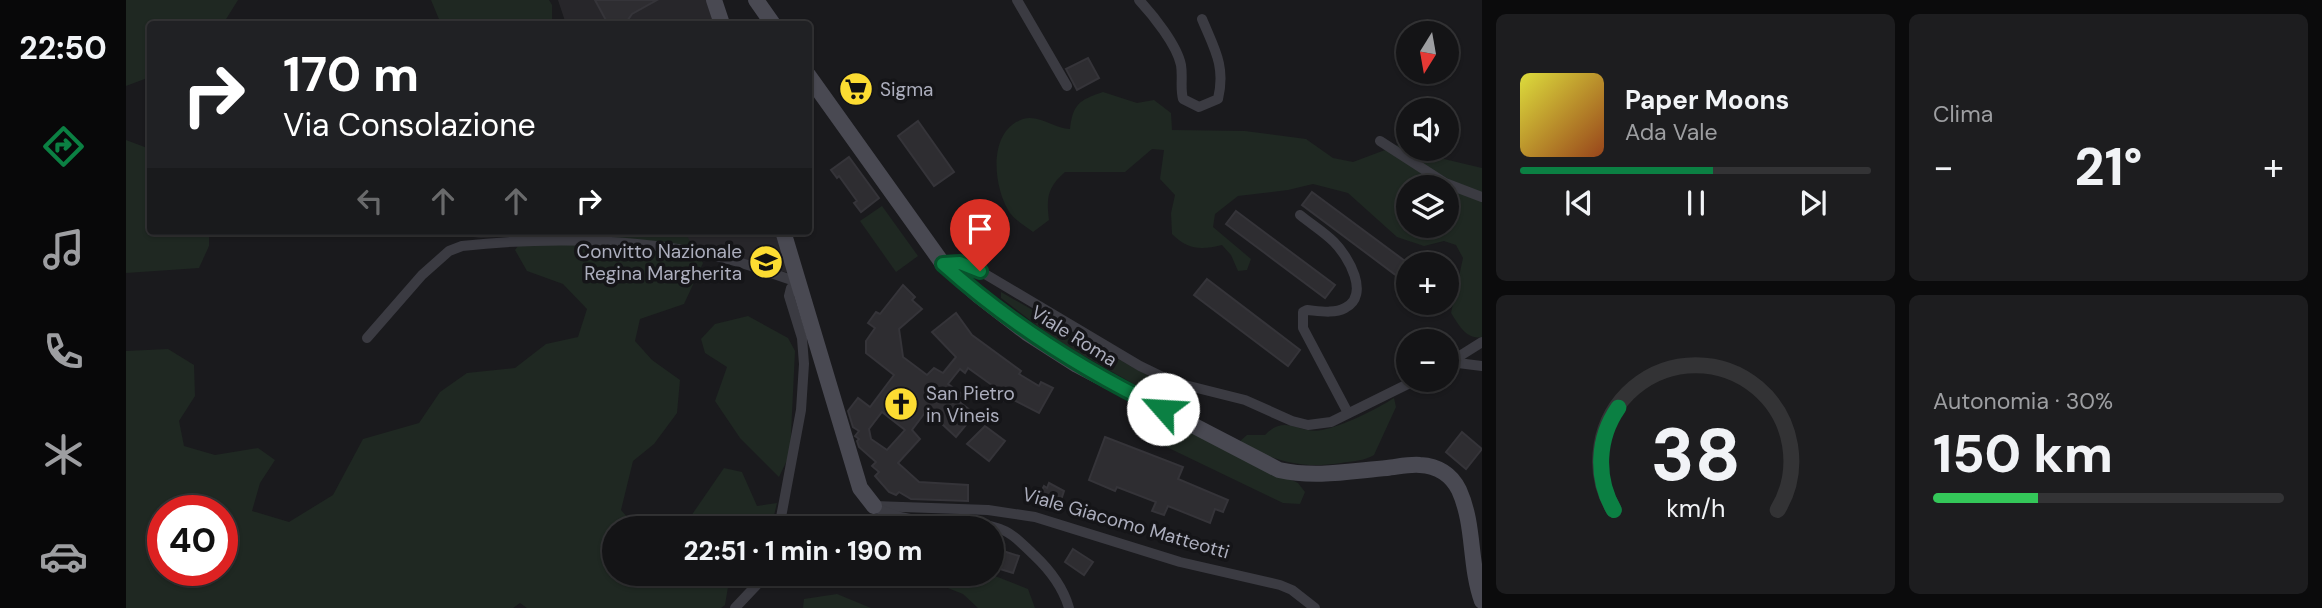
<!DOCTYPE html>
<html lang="it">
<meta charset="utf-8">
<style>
:root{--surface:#141416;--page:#1d1d1f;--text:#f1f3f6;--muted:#9d9ea1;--line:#333335;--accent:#0b8043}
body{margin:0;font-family:"DM Sans",sans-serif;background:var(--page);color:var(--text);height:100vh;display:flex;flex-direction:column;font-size:26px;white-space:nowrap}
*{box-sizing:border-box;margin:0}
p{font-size:23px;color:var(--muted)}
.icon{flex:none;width:38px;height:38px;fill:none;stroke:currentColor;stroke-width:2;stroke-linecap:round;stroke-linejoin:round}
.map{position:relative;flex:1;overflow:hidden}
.details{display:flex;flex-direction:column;gap:14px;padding:14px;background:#0b0b0c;width:840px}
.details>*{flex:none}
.hud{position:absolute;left:21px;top:21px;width:665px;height:214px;border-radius:7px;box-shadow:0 2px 5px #0004,0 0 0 2px var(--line);background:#202124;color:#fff;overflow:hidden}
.needle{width:46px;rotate:191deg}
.fabs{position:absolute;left:1270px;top:21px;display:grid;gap:14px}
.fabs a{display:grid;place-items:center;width:63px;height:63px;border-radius:50%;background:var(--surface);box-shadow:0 2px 5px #0004,0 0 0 2px var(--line);font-size:35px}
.speed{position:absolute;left:21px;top:495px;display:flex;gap:14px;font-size:35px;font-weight:700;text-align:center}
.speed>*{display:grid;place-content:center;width:91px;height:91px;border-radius:50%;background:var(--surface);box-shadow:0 2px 5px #0004,0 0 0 2px var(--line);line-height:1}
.speed .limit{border:10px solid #d22;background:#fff;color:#111}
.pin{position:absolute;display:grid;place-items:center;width:60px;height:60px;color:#fff;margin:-72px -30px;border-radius:50% 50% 50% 0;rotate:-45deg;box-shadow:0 0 7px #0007}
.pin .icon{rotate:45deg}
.me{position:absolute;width:77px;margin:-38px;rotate:296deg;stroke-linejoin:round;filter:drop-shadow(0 0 5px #0008)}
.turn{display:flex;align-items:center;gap:24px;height:147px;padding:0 21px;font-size:32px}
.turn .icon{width:91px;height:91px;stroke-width:2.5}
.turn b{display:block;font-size:49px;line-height:60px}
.lanes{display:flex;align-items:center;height:66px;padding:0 21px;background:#0003;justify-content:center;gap:35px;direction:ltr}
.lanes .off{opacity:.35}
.big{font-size:52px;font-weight:800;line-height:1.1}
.details .widget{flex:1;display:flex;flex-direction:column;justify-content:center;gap:10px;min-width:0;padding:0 24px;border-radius:10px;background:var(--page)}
.details .dial{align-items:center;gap:0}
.dial svg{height:182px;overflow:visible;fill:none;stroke:var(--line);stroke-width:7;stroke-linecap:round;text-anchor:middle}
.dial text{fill:var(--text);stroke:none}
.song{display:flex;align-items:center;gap:21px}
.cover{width:84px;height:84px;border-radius:10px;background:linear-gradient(135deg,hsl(60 70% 55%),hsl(20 70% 35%))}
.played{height:7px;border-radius:4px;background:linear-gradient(90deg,var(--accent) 55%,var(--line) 55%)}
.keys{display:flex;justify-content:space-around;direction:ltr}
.heat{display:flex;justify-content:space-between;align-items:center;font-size:38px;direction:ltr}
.charge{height:10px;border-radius:5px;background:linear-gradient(90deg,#34c759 30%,var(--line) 0)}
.details .tiles{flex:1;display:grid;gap:14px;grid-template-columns:repeat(2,1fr)}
.trip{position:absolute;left:476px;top:516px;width:402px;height:70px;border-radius:35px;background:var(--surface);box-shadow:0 2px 5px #0004,0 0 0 2px var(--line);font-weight:800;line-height:70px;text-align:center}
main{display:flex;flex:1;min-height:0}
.dock{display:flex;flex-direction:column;width:126px;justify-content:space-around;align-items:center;background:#080809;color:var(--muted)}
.dock .icon{width:49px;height:49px}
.dock .current{color:var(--accent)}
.dock b{font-size:32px;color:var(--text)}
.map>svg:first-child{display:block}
.built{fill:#27262a}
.green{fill:#1f2822;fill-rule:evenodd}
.building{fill:#2e2d31;stroke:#353439;stroke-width:2;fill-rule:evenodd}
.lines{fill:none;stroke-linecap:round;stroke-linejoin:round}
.street{stroke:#3b3b42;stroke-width:10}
.secondary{stroke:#494952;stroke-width:16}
.route-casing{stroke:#07532c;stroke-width:18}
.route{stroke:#0b8043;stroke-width:12}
.labels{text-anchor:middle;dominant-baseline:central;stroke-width:7;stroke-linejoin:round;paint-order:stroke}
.poi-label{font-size:19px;fill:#acaebd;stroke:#151518;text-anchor:start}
.street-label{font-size:19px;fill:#acaebd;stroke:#151518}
</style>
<main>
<nav class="dock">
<b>22:50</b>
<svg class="icon current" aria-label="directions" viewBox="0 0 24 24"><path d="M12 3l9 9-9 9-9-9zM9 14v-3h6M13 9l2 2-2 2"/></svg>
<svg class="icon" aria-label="music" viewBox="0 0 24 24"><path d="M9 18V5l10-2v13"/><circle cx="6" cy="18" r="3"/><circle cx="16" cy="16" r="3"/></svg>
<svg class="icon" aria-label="phone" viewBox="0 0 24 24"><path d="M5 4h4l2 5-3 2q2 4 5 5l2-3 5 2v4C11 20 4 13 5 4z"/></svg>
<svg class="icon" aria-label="climate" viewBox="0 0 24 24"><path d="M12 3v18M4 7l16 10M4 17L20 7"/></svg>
<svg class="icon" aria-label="car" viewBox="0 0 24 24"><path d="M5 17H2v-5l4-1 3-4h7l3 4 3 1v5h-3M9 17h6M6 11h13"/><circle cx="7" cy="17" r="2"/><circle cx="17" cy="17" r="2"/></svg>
</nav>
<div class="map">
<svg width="1356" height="608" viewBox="0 0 1356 608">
<rect width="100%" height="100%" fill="#1a1a1d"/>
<!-- built -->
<g class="built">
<polygon points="432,0 581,0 588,24 440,24"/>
<polygon points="326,231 650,231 663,273 579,251 403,236 355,238 331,235"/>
</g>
<!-- green -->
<g class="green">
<polygon points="0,0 112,0 97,24 24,24 24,77 0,86"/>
<polygon points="305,0 423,0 426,5 426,24 315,24"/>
<path d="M977,92L1011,103L1028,100L1045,113L1046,130L1119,131L1180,139L1207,158L1227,162L1283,141V149H1304L1318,159L1356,168V337C1340,340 1333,325 1325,313L1337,258L1330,245L1318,241L1298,246L1271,237L1222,193L1187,184L1162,190L1112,196L1089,214L1087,227L1125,259L1121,270L1112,271L1105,255L1096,245C1075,250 1062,250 1046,234L1045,213L1049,195L1034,179L1038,150L1026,149L999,172H939C922,187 920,197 923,220L907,232C899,226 887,219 882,210C867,184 862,131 897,119C913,114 929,129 944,129C947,104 953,100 977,92ZM1283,187H1321V226H1283Z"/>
<polygon points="0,140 24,149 24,231 83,231 83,246 73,268 0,273"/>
<polygon points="756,206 792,256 770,272 734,221"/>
<path d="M403,231H558L577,263L558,304L514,319L509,341L526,360L554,380L551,413L528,444L507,461L495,510L511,528H488V574H531L550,580L559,574H612L602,587L599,605L595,608H401L394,603L387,608H0V351L42,349L68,365L69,396L53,421L58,446L89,455L132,448L149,460L134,483L126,511L163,522L207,495L237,439L293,423L314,392L341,373L389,368L420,344L452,337L461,309L437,284L401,271L389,250ZM37,511H96V570H37Z"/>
<polygon points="875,292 1031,381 1034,390 1031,397 933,342 875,298"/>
<polygon points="622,316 662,338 669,351 664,454 653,477 614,438 589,401 601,367 579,353 575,339 589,324"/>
<path d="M1268,398L1270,407L1248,455C1238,461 1227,461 1215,463C1174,469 1155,461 1117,447L1113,442L1121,435H1139C1160,413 1173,435 1196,430C1217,426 1249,410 1268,398Z"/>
<polygon points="1030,416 1172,483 1179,492 1174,504 1157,503 1024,439 1022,431"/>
<polygon points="598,468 616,472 631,506 651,503 645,528 563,528 565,516"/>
<polygon points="786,574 864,574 902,589 909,608 852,608 837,594"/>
<polygon points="711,594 745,608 677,608 678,599"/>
</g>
<!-- building -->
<g class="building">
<polygon points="469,0 531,0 506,14 499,24 482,24"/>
<polygon points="962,58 973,78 951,90 940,69"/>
<polygon points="792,121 828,172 808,186 772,136"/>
<polygon points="723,157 753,198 735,212 728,203 731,201 713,176 711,178 705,170"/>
<polygon points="1186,192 1283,264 1283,269 1275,279 1176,205"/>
<polygon points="1110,211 1209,285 1199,298 1100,224"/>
<polygon points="1081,279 1174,350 1162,366 1068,295"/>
<path d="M777,285L789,297L786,300L796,309L773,329L777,357L801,375L808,368L817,373L830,357L806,332L830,313L846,335L895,371L893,374L913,386L915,382L927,388L913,413L882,397L879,401L868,393L870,388L842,368L839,373L834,369L822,384L836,394L831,400L849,414L830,437L801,410L786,430L794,439L772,463L793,482L842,485V501L785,499L773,492L770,495L763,492L749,476L753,472L746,466L750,462L733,447L731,441L733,439L729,436L733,431L727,427L722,411L732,398L744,407L768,375L740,353V341L749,328L742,323L750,312L754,314ZM756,412L779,430L761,450L745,439L743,429Z"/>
<polygon points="859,426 879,441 863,461 841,444"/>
<polygon points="1336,432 1356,449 1340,469 1320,452"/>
<polygon points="979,437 1057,467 1052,479 1102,500 1097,512 1089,509 1084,523 1042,506 1038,515 1026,511 1030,502 991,487 989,491 963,480"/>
<polygon points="923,483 938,491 933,506 913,496 918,486 921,488"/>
<polygon points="947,549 967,562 958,575 939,562"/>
<polygon points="877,551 893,556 887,573 871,568"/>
</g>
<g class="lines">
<!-- street -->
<g class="street">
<polyline points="891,0 941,86"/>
<path d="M1013,0C1027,15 1051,45 1055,65C1057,77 1054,88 1057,99L1073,107L1092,99C1100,66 1088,48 1076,19"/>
<polyline points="1254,141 1319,183 1356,197"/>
<path d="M1174,215C1185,224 1198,232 1208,242C1222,256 1245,295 1219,308C1208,314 1193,311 1181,310L1177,312V328L1222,413"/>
<polyline points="817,264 827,261 854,271 1014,366 1047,382 1119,400 1166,421 1182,425 1205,422 1290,380"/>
<path d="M241,338L296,275L323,251L336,246C416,237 511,238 589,256C617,262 644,273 672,282L665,288L663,296L676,338L678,364L675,410L653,528"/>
<polyline points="1324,362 1356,366"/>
<polyline points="1321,364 1356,342"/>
<polyline points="748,506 862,510 909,517 1054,562 1154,585 1166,590 1189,608"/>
<path d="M753,509C793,530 838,514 879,531C890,536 899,547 908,555C924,570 937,587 943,608"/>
<polyline points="609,608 641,574"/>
</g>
<!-- secondary -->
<g class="secondary">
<polyline points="588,0 596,24"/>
<polyline points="630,0 647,24"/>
<path d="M682,75L817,264L853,296L901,333L951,365L1153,470C1189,478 1225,471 1261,468C1271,467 1283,464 1294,465C1311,466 1325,474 1333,490C1349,525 1343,565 1356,601"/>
<polyline points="657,231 734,488 748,506"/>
</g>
</g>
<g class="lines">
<!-- route casing -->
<g class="route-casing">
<path id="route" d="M854,271L834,263L817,264C884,324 956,370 1037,409"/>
</g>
<!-- route -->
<use href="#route" class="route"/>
</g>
<!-- icons -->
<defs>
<g id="supermarket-disc" transform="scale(1.75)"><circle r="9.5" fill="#fcdc32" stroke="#151518"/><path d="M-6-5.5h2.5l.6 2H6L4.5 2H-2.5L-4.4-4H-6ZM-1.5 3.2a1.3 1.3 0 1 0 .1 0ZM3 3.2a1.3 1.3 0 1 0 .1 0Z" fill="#111"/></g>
<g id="school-disc" transform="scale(1.75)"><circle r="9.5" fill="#fcdc32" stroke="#151518"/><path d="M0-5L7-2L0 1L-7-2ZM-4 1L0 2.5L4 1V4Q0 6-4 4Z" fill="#111"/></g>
<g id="church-disc" transform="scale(1.75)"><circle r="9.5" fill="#fcdc32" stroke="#151518"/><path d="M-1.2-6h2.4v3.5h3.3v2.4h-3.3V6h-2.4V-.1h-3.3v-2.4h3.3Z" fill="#111"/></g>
</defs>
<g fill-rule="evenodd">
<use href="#supermarket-disc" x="730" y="89"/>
<use href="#school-disc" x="640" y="262"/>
<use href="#church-disc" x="775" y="404"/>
</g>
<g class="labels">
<!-- poi labels -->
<g class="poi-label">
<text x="754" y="89">Sigma</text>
<text x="616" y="251" text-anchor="end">Convitto Nazionale<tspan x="616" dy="22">Regina Margherita</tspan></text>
<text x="800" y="393">San Pietro<tspan x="800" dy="22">in Vineis</tspan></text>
</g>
<!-- street labels -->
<g class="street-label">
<text transform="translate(948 336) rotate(32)">Viale Roma</text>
<text transform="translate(1000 523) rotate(16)">Viale Giacomo Matteotti</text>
</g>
</g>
</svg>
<div class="fabs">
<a><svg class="needle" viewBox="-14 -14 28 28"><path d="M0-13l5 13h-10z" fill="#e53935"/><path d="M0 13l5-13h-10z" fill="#9d9ea1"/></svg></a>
<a><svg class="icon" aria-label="sound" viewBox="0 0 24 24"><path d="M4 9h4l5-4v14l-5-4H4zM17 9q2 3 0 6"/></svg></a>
<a><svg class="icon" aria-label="layers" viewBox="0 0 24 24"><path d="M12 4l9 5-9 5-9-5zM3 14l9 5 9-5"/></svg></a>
<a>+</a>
<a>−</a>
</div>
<div class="speed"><div class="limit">40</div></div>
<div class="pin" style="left:854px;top:271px;background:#d93025"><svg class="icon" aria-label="arrive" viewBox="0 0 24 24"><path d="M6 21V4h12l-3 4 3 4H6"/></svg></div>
<svg class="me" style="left:1037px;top:409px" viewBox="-20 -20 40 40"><circle r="19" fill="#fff"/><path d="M0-13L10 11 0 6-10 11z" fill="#0b8043"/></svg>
<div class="trip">22:51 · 1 min · 190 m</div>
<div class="hud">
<div class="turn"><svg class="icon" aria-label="right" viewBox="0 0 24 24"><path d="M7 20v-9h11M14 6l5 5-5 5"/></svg><div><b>170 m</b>Via Consolazione</div></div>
<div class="lanes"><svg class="icon off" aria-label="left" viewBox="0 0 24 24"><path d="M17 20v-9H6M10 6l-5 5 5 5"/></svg><svg class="icon off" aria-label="ahead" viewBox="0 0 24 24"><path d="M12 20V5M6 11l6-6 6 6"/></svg><svg class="icon off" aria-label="ahead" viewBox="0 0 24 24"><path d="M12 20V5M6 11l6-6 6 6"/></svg><svg class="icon" aria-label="right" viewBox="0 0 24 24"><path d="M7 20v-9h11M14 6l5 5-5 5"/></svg></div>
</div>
</div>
<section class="details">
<div class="tiles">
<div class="widget">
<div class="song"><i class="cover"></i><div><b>Paper Moons</b><p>Ada Vale</p></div></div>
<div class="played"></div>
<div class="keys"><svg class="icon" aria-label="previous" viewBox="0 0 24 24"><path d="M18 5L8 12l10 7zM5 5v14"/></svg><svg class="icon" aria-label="pause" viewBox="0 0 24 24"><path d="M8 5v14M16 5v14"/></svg><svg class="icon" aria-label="next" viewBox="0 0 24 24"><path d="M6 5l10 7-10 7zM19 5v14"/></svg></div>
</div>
<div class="widget"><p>Clima</p>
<div class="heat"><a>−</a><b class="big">21°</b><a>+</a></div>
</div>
<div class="widget dial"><svg viewBox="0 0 100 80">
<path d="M14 69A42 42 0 1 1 86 69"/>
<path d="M14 69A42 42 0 0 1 16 24" stroke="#0b8043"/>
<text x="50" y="56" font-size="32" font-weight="700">38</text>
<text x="50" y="72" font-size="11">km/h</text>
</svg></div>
<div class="widget"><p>Autonomia · 30%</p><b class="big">150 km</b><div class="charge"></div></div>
</div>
</section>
</main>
